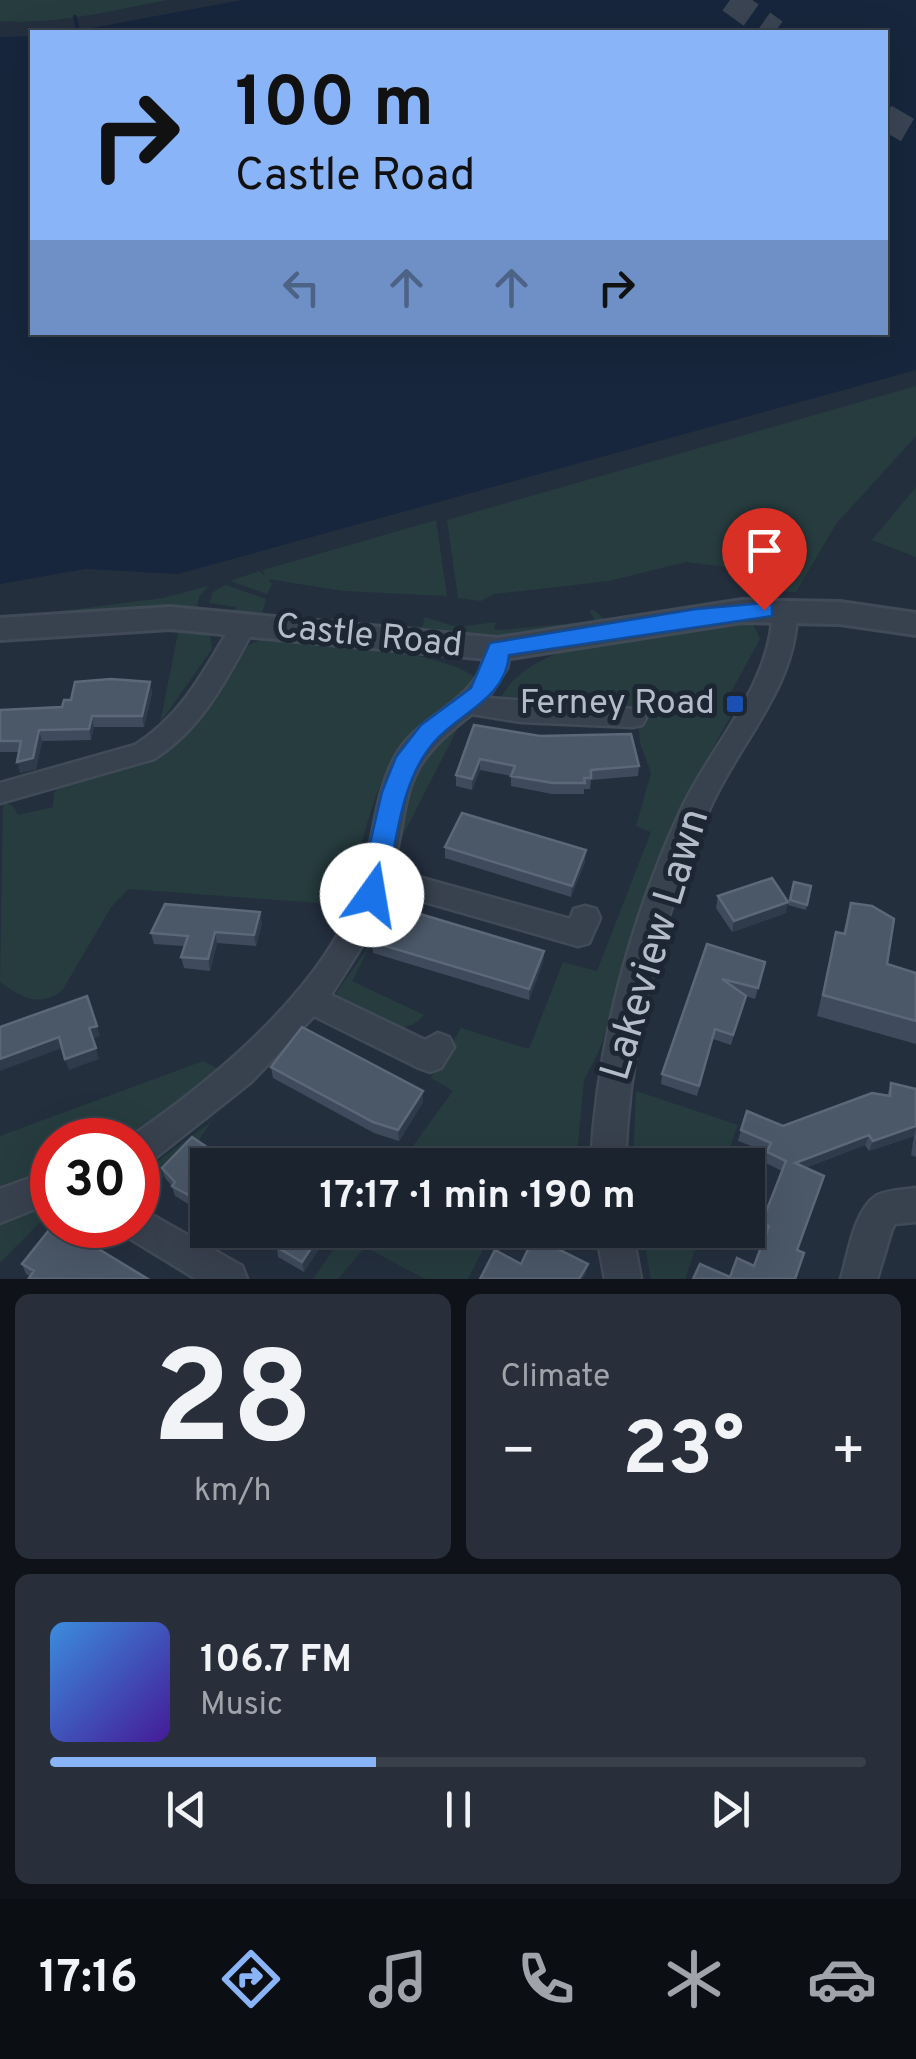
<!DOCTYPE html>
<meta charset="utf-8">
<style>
:root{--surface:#1b232e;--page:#282f3a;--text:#f1f3f6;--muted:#a0a4aa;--line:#39404a;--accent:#8ab4f8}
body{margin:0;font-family:Overpass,sans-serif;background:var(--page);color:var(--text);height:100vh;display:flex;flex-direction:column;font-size:38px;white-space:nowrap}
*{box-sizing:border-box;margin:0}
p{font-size:32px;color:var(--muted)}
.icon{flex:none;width:55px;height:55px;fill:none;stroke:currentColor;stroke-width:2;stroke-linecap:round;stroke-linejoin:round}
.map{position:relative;height:1279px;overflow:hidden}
.sheet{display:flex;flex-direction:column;gap:15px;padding:15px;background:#0f1319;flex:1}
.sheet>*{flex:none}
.top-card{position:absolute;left:30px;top:30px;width:858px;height:305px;border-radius:0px;box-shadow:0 10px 40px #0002,0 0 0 2px var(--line);background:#8ab4f8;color:#111;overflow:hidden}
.speed{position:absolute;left:30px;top:1118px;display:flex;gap:20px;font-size:50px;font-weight:700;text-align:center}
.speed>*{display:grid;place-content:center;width:130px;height:130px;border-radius:50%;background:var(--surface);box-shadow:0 10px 40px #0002,0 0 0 2px var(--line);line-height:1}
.speed .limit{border:15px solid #d22;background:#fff;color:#111}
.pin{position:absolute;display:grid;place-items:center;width:85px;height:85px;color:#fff;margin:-102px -42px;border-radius:50% 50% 50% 0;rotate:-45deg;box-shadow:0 0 10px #0007}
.pin .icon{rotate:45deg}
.me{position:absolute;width:110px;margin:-55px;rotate:13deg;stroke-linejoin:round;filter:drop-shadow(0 0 8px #0008)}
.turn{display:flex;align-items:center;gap:35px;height:210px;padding:0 40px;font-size:45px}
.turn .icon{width:130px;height:130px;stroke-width:2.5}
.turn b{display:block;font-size:70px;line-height:85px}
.lanes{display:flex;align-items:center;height:95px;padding:0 40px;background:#0003;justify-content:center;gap:50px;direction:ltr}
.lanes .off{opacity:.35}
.big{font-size:75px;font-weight:700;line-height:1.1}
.sheet .widget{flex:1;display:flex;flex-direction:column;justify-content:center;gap:15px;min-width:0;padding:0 35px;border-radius:15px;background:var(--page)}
.sheet .dial{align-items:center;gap:0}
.dial b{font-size:130px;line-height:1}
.song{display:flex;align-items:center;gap:30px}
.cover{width:120px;height:120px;border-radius:15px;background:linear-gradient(135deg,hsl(210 70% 55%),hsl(260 70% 35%))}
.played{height:10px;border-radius:5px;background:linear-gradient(90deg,var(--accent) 40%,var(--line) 40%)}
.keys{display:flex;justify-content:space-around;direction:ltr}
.heat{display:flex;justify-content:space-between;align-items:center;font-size:55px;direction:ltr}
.sheet .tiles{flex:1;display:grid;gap:15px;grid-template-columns:1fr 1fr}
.widget:last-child{grid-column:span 2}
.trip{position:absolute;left:190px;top:1148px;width:575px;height:100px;border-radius:0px;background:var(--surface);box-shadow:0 10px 40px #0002,0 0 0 2px var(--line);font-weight:700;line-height:100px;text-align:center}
.tab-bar{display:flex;height:160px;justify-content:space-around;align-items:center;background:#0b0e12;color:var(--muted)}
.tab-bar .icon{width:70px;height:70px}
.tab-bar .current{color:var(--accent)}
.tab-bar b{font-size:45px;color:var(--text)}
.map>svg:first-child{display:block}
.green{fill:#263c3f}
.water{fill:#17263c}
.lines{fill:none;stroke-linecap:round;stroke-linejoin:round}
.stream{stroke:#17263c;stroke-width:4}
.trunk-tunnel{stroke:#3a4453;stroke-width:26;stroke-dasharray:26 14;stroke-linecap:butt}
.minor-casing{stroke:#414a57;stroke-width:5}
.tertiary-casing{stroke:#414a57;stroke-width:6}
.minor{fill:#38414e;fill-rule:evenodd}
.tertiary{fill:#38414e;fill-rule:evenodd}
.wall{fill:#3f4b5c}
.shaded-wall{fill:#2f3b4b}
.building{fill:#4b5868;stroke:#5c6777;stroke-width:2.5}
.route{fill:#1a73e8;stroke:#114b97;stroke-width:2.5}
.transit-dot{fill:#1a4fb4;stroke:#1d2633;stroke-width:4}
.labels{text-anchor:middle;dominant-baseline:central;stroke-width:10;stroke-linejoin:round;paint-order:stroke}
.street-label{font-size:35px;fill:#b4bcc9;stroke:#1d2633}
.poi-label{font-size:35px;fill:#b4bcc9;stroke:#1d2633;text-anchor:end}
.near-street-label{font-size:42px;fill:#b4bcc9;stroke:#1d2633}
</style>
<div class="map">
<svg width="916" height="1279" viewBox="0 0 916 1279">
<rect width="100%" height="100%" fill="#242f3e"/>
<!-- green -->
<g class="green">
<path d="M0,0H168C113,10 57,25 0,21Z"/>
<polygon points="916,386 916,436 836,524 796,592 742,591 740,571 757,566 758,562 727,567 686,562 609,581 494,594 481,601 458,598 447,520"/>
<polygon points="916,487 916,557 872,540"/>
<polygon points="436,520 447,596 343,591 268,579 272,584 267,594 230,581 260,571 265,577 263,570"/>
<polygon points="226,585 266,599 262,614 422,627 425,617 457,627 496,622 494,629 501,630 595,621 589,610 594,610 607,622 508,639 233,615 236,607 209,603 213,592"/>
<polygon points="208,586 199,597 196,613 151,609 0,619 163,598"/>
<path d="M744,620L754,626L760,639L724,705L734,710L687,795L599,1051L584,1080L576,1165H399L453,1091L431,1078L461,1028L529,1049L563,962L597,971L651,832L636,826L651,773L640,743L637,711C620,710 597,714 593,693L558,691L554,703L500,700C530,633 677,630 744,620Z"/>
<polygon points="179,628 210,636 212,649 160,723"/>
<path d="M264,638C308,639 448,651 477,679L473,688C451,704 428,717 410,736C371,778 362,852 345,905L129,889L111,907L62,991C38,1008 21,997 0,982L3,802L13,806L18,815L53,807L54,793L63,782L151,756L241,649Z"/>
<path d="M458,728L402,837C407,800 416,742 458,728Z"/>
<path d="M372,942L352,981L424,1015C401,1044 367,1014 341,1000L336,993Z"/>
<polygon points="203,1061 224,1072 134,1140 52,1140 52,1174 0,1192 0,1136"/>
<polygon points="636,1091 738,1125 724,1165 633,1165"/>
<polygon points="212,1121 194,1147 141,1199 140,1174"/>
<polygon points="52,1203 52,1210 0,1263 0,1224"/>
<polygon points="347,1230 493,1230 468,1279 425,1279 365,1247 338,1279 313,1279"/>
<polygon points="642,1230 702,1230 685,1279 651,1279"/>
</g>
<!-- water -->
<polygon class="water" points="242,0 916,0 916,370 178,574 85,569 0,584 0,37 32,36 32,332 885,332 885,32 70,32"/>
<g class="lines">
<!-- stream -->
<polyline class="stream" points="75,17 78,31"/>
<!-- trunk-tunnel -->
<g class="trunk-tunnel">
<polyline points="730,0 775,32"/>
<polyline points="885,117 916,135"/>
</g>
<!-- minor casing -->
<g class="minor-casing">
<g id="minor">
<path d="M785,602L797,610C797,687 738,743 709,810C660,922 629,1043 625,1165H591C597,1043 630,921 681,810C712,743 771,687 773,610Z"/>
<path d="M244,617L256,625C228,676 204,727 154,759L0,803V783L135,745C184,714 206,667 235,619Z"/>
<path d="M498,640L511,649L507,668L488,698L633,709L642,711L646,718L642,725L633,727L521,722L472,714C400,768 411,789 393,870L570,919L574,909L585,906L596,909L600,918L589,943L578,946L387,891L365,941L331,995L425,1040L438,1033L449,1037L454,1047L441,1068L430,1072L419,1068L314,1016L251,1082L150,1162L138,1166V1140H126C211,1082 320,993 357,895C374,850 372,800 395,757C414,721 454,710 476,678C484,667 483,654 489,643Z"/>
<polygon points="52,1170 52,1202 0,1223 0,1189"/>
<path d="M916,1188V1222L895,1224L892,1229L877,1279H841C848,1256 854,1210 876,1196C887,1190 903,1190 916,1188Z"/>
<polygon points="138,1207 242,1266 247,1279 196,1279 126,1236 121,1225 138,1225"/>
<polygon points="596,1230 632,1230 641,1279 605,1279"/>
</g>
</g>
<!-- tertiary casing -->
<g class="tertiary-casing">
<polygon id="tertiary" points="742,600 840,602 916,613 916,635 840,624 742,622 498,660 170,629 0,640 0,618 170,607 498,638"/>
</g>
<!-- minor -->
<use href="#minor" class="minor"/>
<!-- tertiary -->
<use href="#tertiary" class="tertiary"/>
</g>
<!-- wall -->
<g class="wall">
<polygon points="150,682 152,693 144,727 94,727 91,740 42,741 36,769 20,773 19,752 0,752 0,710 62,707 71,700"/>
<polygon points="474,725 639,766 638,776 591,780 590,789 584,789 584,794 552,794 511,786 511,776 480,770 472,790 456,786 456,775"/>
<polygon points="445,847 585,862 571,897 445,858"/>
<polygon points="794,882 811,886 806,910 788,905"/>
<polygon points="718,896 786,913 732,932 716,908"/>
<polygon points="851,903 887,964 916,973 916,1044 817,1016 836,932 843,933"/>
<polygon points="262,923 256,946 217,943 210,971 184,968 181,957 184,946 154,944 151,933"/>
<polygon points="372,942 544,951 543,962 529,1000 373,953"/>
<polygon points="707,944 765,962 755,999 746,996 731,1045 713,1039 697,1096 661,1084 662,1074"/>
<polygon points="271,1067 423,1102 399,1141 374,1133 273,1078"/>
<polygon points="891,1083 916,1089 916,1157 911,1155 914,1136 869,1151 865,1145 805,1168 798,1250 730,1277 754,1266 766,1235 759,1232 762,1222 782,1171 764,1162 767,1152 738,1141 741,1130 783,1126 887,1096"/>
<polygon points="192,1137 232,1164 237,1158 250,1165 208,1165 208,1208 201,1205 198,1210 175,1196 172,1186 165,1178 162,1168"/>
<polygon points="245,1230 330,1230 330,1231 304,1272 278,1257 277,1249"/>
<polygon points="22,1264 148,1279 29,1279 30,1276 26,1274"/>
</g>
<!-- shaded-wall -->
<g class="shaded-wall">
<polygon points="150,682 152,693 144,727 142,716"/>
<polygon points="92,716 94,727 91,740 89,729"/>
<polygon points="39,730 42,741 36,769 20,773 17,762"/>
<polygon points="480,759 480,770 472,790 472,779"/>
<polygon points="586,850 585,862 571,897 572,886"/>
<polygon points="788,902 786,913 732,932 734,921"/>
<polygon points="260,912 262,923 256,946 254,935"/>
<polygon points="215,932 217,943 210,971 208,959"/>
<polygon points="544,951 543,962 529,1000 529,989"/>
<polygon points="97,1026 100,1036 92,1039 89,1028"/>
<polygon points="59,1037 62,1048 0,1071 0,1059"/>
<polygon points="96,1048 99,1059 69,1070 65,1059"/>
<polygon points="423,1091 423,1102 399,1141 398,1130"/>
<polygon points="916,1126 914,1136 869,1151 873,1141"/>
<polygon points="869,1135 865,1145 792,1173 795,1163"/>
<polygon points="199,1194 201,1205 198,1210 196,1199"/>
<polygon points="323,1230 330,1231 304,1272 302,1262"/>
<polygon points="588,1264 586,1274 583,1279 579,1279"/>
</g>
<!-- building -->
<g class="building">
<polygon points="111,679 150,682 142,716 92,716 89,729 39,730 33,758 17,762 21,741 0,741 0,710 62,707 64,700 71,700 75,682"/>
<polygon points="474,725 540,736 631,734 639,766 591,770 591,778 584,778 585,783 553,783 511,776 515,766 480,759 472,779 456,775"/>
<polygon points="462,813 586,850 572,886 445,847"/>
<polygon points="772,878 788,902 734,921 718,896"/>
<polygon points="794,882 811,886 807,905 790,900"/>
<polygon points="851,903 872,906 894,919 887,964 916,973 916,1021 823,995 836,932 845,934"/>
<polygon points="165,904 260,912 254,935 215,932 208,959 181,957 188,936 151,933"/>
<polygon points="390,905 544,951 529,989 372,942"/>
<polygon points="707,944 765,962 758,988 722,979 746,996 733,1035 715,1029 699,1086 662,1074"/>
<polygon points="87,996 97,1026 89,1028 96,1048 65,1059 59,1037 0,1059 0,1027"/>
<polygon points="302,1027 423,1091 398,1130 373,1122 271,1067"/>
<polygon points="891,1083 916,1089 916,1126 873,1141 869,1135 795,1163 824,1176 797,1250 804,1253 795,1279 693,1279 700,1264 730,1277 737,1258 754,1266 769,1226 762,1222 786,1161 767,1152 771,1143 741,1130 747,1111 783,1126 872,1093 890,1096"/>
<polygon points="192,1137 232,1164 237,1158 250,1165 208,1165 208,1199 199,1194 196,1199 172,1186 175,1182 162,1168"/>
<polygon points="53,1225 59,1225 148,1279 31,1279 29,1278 34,1271 22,1264"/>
<polygon points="260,1230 323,1230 302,1262 277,1247 280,1242"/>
<polygon points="534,1237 588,1264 579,1279 480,1279 495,1250 521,1264"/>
</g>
<!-- route -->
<path class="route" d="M764,603L772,605V616L509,655C506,698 460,713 435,741C400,780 396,845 385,895L372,906L362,903L358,895L382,792L396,757L421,725L471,688L490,643L696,609Z"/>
<!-- markers -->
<rect class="transit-dot" x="725" y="694" width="20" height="20" rx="5"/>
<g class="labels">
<!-- street labels -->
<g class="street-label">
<text transform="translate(369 637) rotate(6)">Castle Road</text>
</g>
<!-- poi labels -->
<g class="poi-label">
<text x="715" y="704">Ferney Road</text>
</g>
<!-- near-street labels -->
<g class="near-street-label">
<text transform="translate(657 945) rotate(-73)">Lakeview Lawn</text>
</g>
</g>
</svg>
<div class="speed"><div class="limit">30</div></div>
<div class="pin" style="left:764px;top:610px;background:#d93025"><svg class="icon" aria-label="arrive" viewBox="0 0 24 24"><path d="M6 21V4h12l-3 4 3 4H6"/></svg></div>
<svg class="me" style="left:372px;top:895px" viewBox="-20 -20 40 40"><circle r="19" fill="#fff"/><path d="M0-13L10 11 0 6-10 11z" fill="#1a73e8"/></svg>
<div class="trip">17:17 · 1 min · 190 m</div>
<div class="top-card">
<div class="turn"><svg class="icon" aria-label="right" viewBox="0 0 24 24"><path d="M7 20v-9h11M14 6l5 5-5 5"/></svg><div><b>100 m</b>Castle Road</div></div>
<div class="lanes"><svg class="icon off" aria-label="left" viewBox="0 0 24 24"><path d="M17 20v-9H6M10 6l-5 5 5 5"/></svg><svg class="icon off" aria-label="ahead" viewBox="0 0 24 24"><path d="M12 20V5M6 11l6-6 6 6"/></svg><svg class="icon off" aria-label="ahead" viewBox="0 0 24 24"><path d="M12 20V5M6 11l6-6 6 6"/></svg><svg class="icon" aria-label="right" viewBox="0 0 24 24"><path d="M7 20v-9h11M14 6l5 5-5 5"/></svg></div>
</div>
</div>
<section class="sheet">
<div class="tiles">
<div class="widget dial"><b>28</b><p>km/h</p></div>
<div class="widget"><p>Climate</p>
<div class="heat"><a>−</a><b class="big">23°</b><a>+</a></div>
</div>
<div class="widget">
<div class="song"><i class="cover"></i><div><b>106.7 FM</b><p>Music</p></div></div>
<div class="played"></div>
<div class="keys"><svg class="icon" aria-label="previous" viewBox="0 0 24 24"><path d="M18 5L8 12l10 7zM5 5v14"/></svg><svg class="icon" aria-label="pause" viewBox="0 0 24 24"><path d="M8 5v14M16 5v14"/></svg><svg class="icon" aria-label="next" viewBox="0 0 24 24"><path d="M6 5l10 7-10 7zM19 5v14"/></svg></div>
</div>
</div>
</section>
<nav class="tab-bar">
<b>17:16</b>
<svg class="icon current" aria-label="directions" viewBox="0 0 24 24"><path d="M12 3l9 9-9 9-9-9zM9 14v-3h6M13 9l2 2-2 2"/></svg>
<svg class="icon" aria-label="music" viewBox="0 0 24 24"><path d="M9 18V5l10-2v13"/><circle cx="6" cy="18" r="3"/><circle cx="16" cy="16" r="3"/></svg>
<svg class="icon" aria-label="phone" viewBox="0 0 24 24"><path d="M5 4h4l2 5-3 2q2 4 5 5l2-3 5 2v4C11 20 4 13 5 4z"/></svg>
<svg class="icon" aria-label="climate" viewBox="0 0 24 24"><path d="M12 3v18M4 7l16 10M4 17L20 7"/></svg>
<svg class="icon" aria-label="car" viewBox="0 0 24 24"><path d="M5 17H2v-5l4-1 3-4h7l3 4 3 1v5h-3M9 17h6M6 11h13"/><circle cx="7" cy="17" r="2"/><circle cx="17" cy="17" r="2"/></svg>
</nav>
